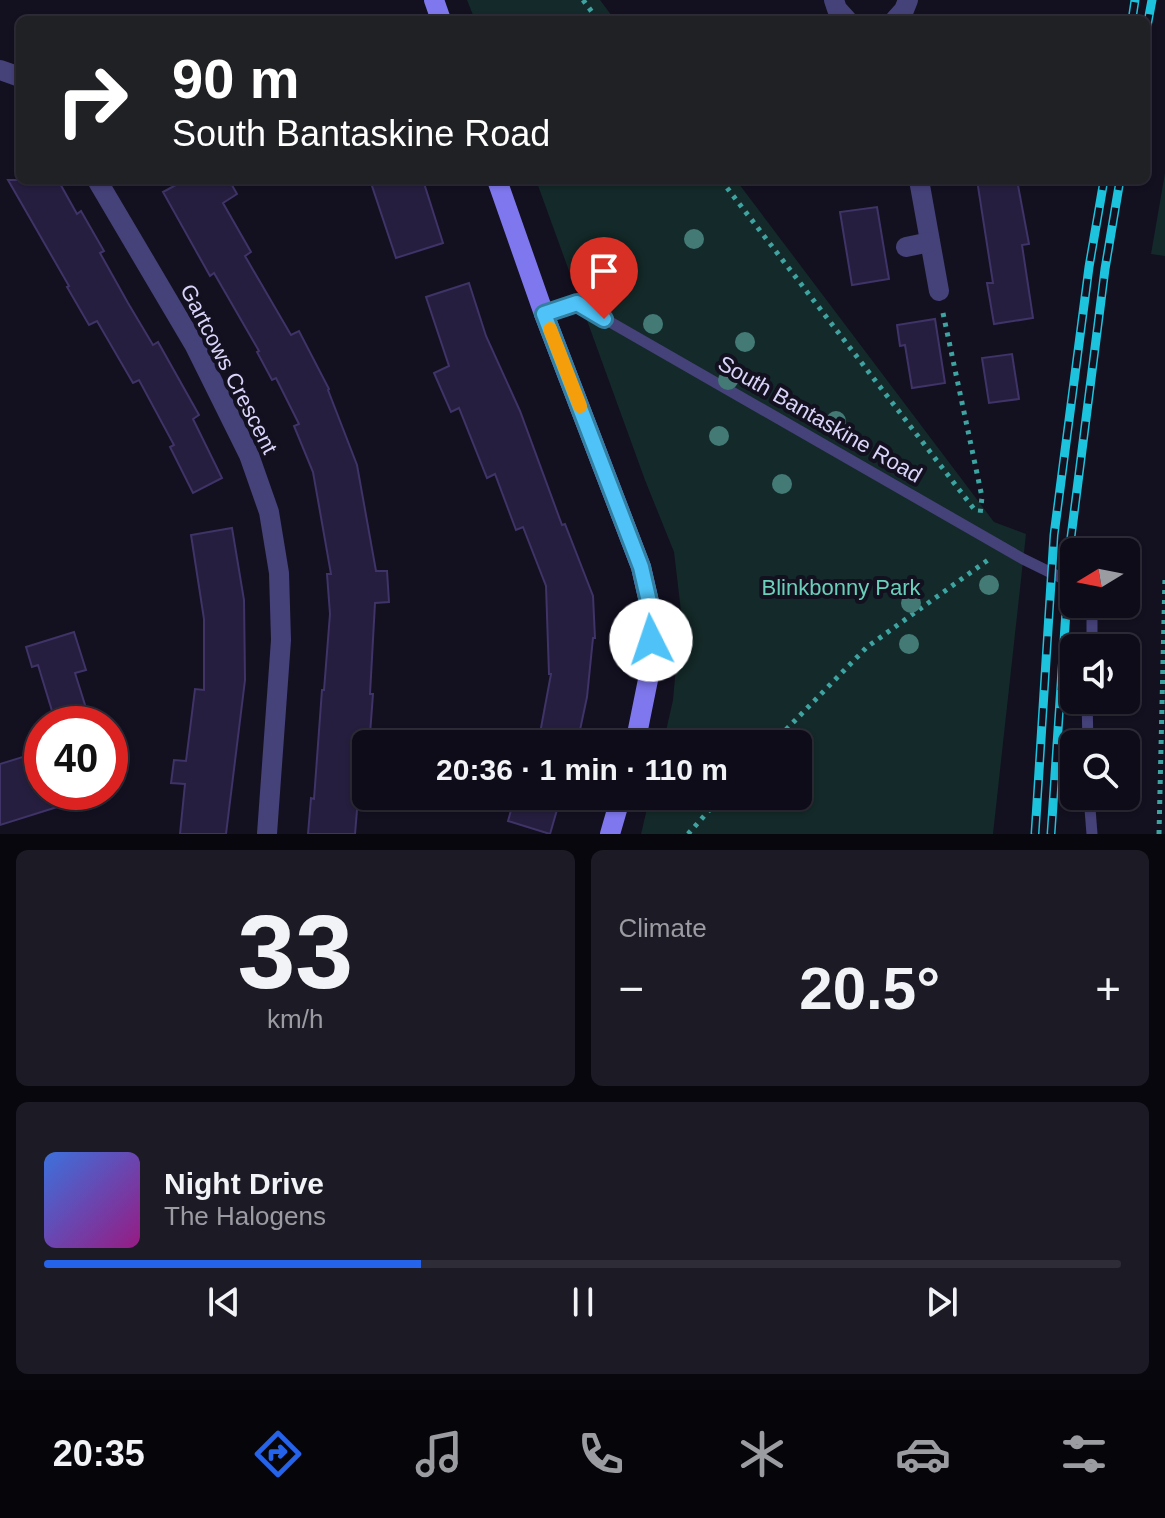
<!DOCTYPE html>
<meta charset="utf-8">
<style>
:root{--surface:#0e0c18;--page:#1c1a25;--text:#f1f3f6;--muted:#9b9ba2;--line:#2e2c37;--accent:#2563eb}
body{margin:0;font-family:Helvetica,sans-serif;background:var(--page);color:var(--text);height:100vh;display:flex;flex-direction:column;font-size:30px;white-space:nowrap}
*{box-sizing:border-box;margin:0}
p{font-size:26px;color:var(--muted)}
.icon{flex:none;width:44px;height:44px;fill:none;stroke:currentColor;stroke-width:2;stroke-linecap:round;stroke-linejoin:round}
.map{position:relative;height:834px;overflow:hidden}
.details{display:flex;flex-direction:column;gap:16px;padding:16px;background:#08070d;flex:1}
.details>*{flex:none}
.hud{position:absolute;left:16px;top:16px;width:1134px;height:168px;border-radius:12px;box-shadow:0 2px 6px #0004,0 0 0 2px var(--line);background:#202124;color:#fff;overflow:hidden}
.needle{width:52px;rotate:260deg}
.tools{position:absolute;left:1060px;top:538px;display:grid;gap:16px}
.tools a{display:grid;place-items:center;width:80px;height:80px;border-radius:12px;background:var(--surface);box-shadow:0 2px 6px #0004,0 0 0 2px var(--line);font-size:40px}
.speed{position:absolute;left:24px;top:706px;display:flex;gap:16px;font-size:40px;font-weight:700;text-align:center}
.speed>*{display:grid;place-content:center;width:104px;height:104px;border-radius:50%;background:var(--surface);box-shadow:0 2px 6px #0004,0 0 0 2px var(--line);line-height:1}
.speed .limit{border:12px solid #d22;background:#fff;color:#111}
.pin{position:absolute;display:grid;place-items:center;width:68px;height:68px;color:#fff;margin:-82px -34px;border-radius:50% 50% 50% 0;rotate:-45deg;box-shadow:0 0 8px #0007}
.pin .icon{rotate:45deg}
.me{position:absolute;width:88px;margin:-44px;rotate:356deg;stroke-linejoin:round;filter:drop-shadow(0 0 6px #0008)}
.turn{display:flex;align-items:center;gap:28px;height:168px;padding:0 24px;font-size:36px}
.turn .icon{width:104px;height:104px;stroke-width:2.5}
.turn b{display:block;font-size:56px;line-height:68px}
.big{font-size:60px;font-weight:600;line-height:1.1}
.details .card{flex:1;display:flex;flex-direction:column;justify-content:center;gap:12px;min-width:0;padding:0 28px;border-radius:12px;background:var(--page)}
.details .dial{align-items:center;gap:0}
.dial b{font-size:104px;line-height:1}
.song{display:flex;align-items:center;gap:24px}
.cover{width:96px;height:96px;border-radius:12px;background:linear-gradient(135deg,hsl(220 70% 55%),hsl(310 70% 35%))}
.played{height:8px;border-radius:4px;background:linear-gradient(90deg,var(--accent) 35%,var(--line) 35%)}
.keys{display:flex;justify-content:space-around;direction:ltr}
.heat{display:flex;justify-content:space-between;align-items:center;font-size:44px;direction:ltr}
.details .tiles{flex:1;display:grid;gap:16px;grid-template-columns:1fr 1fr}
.card:last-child{grid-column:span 2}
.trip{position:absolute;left:352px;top:730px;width:460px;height:80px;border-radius:12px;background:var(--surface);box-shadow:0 2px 6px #0004,0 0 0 2px var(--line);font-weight:600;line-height:80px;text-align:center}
.menu{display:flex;height:128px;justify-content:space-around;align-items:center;background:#06050a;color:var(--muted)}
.menu .icon{width:56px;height:56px}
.menu .current{color:var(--accent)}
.menu b{font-size:36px;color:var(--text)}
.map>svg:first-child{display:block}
.green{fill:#142929}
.building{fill:#261e3e;stroke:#3f3367;stroke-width:2}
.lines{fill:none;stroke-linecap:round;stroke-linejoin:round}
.path{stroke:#3da4a2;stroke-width:5;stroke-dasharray:4 6;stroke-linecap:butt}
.lane{stroke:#454179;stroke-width:11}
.street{stroke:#454179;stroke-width:20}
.secondary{stroke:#7e77ed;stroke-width:20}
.rail-casing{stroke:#1dc3dd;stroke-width:9}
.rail{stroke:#131020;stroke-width:6;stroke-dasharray:18;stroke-linecap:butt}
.tree{fill:#437a75}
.route-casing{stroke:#337fa1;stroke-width:20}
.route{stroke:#4fc3f7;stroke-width:14}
.slow{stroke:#f59e0b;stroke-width:14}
.labels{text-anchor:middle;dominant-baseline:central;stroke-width:8;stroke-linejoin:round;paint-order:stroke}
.street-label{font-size:22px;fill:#dad4f9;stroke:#131020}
.park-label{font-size:22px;fill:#6ad0ba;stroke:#131020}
</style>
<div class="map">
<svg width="1165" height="834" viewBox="0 0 1165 834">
<rect width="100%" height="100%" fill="#131020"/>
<!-- green -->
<g class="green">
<polygon points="467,0 600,0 615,20 475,20"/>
<polygon points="1165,173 1165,256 1151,254"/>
<polygon points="536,180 736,180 994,522 1026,534 993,834 641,834 650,796 798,796 798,744 663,744 673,700 681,611 674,552 645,480"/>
</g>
<!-- building -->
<g class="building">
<polygon points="8,180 58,180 77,214 81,211 104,251 100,253 128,303 153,345 158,342 199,415 193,419 222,478 193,493 170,447 174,445 139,380 133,383 97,321 89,325 67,287 69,286"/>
<polygon points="185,180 229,180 237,194 223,203 251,252 245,256 291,335 299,331 329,389 328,390 357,465 376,571 387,571 389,602 375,603 370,694 373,694 370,734 366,733 366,786 359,786 355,834 308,834 311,798 314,799 322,690 324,690 330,614 327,574 331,574 313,472 294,426 299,424 276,378 272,380 257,352 259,351 214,273 210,276 163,192"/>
<polygon points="370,180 423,180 443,243 396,258"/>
<polygon points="977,180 1017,180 1029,244 1022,245 1033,318 994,324 987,283 993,283"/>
<polygon points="877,207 889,279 852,285 840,212"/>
<polygon points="469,283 486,336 520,411 562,525 565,524 593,596 595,638 593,638 587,697 577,744 538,744 551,674 549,674 546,586 523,527 516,530 495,474 487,478 459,408 451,412 434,373 449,366 426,297"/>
<polygon points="935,319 945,383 912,388 905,345 900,346 897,325"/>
<polygon points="1012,354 1019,399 989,403 982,358"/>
<polygon points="232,528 244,600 245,680 226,834 180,834 185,784 171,783 174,760 186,761 195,689 204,690 204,619 191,535"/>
<polygon points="74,632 86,670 75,673 91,724 56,724 38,665 32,667 26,647"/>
<polygon points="42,751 42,792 88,792 89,797 0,825 0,764"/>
<polygon points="515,796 561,796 550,834 508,821"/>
</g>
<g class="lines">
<!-- path -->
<g class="path">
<polyline points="583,0 598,20"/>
<polyline points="721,180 974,509"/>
<polyline points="943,313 982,497 980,515"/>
<polyline points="772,744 867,647 988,560"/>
<polyline points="688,834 722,796"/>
<polyline points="1159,834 1165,576"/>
</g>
<!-- lane -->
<g class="lane">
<polyline points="544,314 577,303 1023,559 1074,584"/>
<polyline points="1092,604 1092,648"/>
<polyline points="1087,700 1088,744"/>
<polyline points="1089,796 1092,834"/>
</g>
<!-- street -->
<g class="street">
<polyline points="834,0 837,9 847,20"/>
<polyline points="895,20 904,10 908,0"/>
<polyline points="0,70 20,77"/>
<polyline points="97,180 195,346 249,455 269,512 279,573 281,640 267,834"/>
<polyline points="919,180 939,291"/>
<polyline points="906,247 930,242"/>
</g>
<!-- secondary -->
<g class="secondary">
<polyline points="434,0 441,20"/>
<polyline points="497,180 544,314 641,567 652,615 651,665 635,744"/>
<polyline points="610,834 621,796"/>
</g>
<!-- rail casing -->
<g class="rail-casing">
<g id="rail">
<polyline points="1132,20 1135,0"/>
<polyline points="1146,32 1152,0"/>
<polyline points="1035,834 1054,535 1089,267 1104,180"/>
<polyline points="1051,834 1071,537 1105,269 1120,180"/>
</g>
</g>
<!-- rail -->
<use href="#rail" class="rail"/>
</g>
<!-- trees -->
<g class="tree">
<circle cx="694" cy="239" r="10"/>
<circle cx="653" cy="324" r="10"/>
<circle cx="745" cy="342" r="10"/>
<circle cx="728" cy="380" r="10"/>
<circle cx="836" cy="421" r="10"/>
<circle cx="719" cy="436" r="10"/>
<circle cx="782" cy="484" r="10"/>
<circle cx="989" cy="585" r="10"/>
<circle cx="911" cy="603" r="10"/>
<circle cx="909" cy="644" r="10"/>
</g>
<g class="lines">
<!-- route casing -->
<g class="route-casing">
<polyline id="route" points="604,319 577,303 544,314 641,567 652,615 651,640"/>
</g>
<!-- route -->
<use href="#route" class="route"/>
<!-- slow -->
<polyline class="slow" points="550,329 580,406"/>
</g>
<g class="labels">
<!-- street labels -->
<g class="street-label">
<text transform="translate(229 369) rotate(63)">Gartcows Crescent</text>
<text transform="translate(820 419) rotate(30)">South Bantaskine Road</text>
</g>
<!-- park labels -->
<g class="park-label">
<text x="841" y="587">Blinkbonny Park</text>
</g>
</g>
</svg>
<div class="tools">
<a><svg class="needle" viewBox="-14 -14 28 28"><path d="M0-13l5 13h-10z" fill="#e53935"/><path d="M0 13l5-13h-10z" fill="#9b9ba2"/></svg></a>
<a><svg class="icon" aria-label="sound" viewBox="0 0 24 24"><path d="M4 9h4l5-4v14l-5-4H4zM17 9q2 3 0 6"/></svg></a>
<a><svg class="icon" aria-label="search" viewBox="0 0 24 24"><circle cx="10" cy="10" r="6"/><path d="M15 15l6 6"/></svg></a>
</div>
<div class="speed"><div class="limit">40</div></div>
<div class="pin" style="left:604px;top:319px;background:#d93025"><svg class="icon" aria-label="arrive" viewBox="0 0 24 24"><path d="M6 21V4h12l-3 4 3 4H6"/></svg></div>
<svg class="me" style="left:651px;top:640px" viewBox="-20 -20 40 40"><circle r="19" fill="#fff"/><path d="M0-13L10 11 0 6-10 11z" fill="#4fc3f7"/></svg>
<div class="trip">20:36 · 1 min · 110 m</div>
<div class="hud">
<div class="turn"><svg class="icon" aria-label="right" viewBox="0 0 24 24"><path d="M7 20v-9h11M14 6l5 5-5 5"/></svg><div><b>90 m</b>South Bantaskine Road</div></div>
</div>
</div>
<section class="details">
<div class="tiles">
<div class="card dial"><b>33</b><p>km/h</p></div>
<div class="card"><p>Climate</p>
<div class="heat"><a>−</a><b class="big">20.5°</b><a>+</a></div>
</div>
<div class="card">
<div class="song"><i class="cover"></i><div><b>Night Drive</b><p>The Halogens</p></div></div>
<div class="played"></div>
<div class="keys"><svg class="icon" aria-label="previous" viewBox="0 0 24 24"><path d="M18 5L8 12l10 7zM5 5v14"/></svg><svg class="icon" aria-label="pause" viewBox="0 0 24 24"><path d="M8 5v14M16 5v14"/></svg><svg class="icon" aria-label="next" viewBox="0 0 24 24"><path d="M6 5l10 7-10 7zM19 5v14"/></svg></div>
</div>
</div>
</section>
<nav class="menu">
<b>20:35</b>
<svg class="icon current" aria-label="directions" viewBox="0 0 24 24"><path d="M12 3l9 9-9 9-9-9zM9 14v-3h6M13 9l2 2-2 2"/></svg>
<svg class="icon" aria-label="music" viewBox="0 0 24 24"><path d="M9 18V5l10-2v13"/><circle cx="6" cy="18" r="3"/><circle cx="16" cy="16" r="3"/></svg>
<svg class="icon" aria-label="phone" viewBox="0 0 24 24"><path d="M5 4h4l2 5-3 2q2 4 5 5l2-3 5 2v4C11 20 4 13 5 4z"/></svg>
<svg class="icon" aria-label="climate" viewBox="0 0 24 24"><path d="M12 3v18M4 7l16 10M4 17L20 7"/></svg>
<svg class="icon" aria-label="car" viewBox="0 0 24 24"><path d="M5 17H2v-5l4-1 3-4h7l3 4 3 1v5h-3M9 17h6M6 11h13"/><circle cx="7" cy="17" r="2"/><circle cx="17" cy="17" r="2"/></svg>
<svg class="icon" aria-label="filters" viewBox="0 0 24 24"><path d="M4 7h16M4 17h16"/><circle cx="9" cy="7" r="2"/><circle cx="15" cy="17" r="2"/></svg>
</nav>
